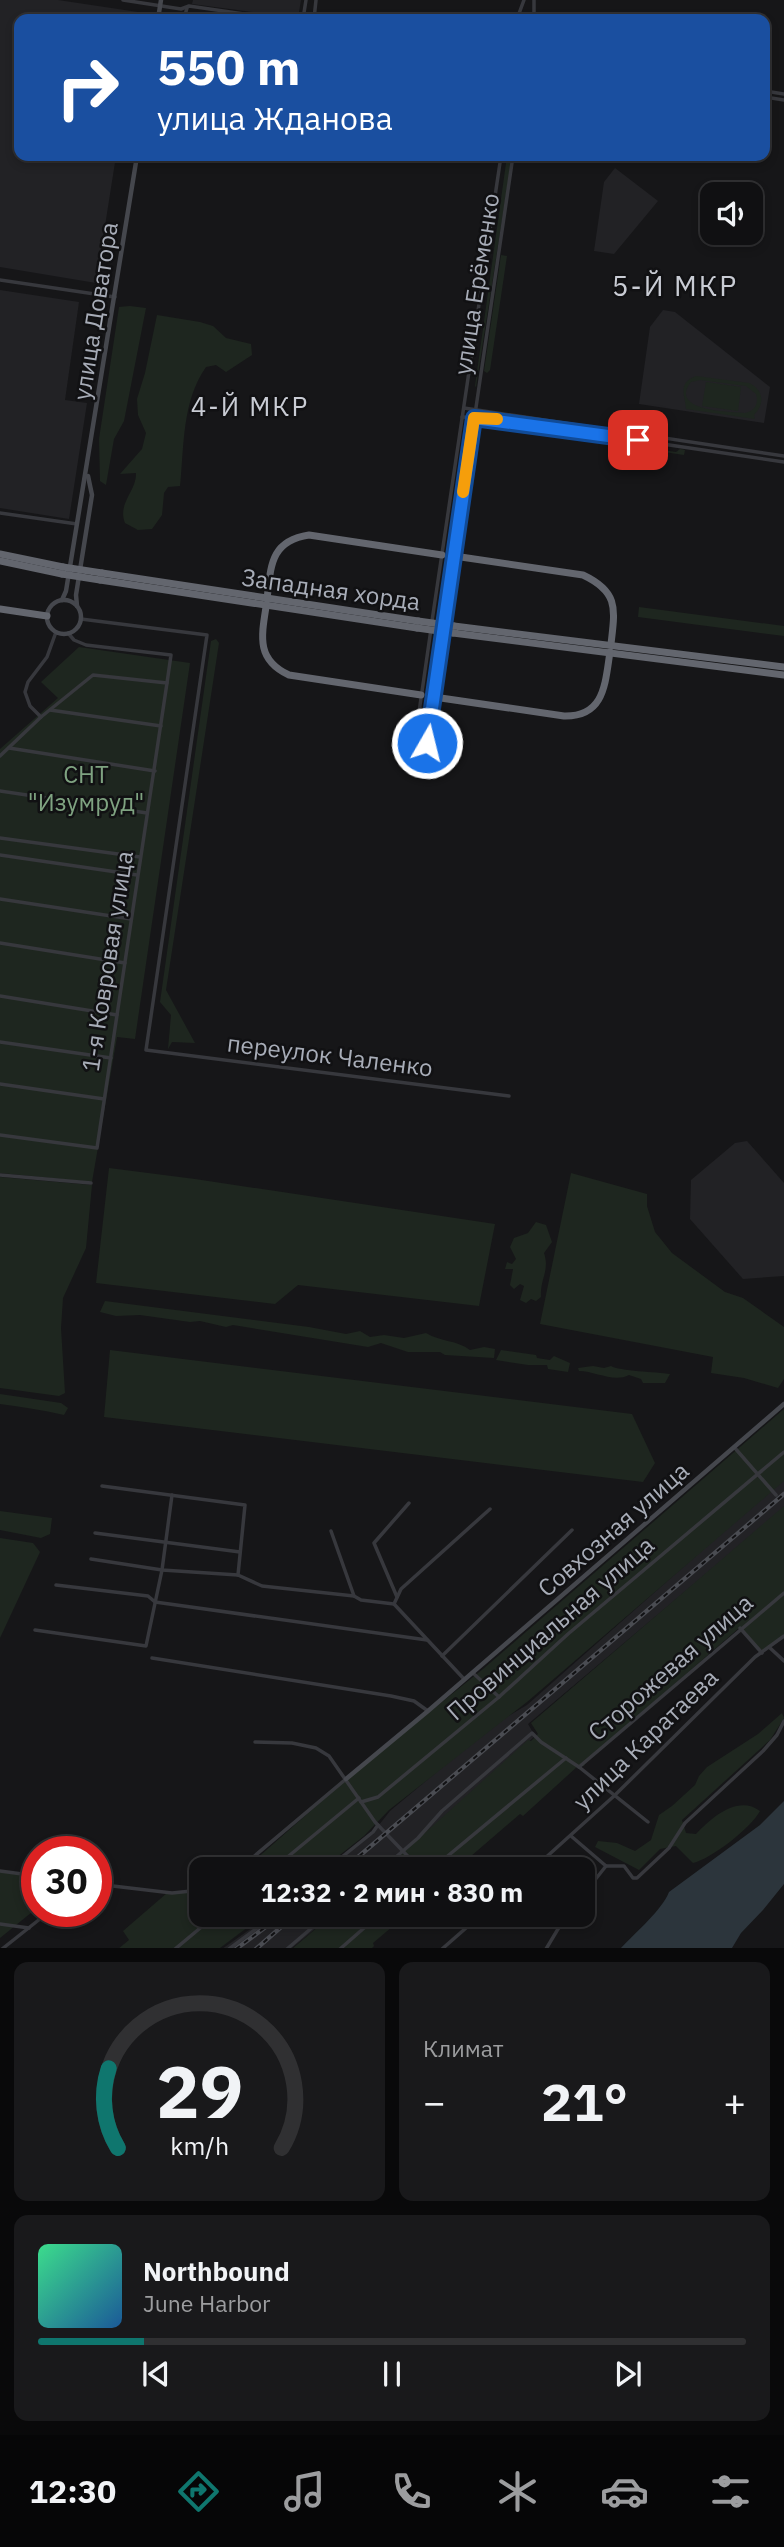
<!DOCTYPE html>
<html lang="ru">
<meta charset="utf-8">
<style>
:root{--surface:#101012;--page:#19191b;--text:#f1f3f6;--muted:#9c9d9f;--line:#303032;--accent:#0f766e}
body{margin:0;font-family:"IBM Plex Sans",sans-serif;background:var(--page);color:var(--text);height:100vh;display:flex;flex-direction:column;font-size:26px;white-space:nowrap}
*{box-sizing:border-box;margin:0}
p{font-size:23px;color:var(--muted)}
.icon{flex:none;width:38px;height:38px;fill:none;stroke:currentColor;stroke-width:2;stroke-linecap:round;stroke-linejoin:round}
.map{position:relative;height:1948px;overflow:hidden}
.side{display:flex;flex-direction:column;gap:14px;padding:14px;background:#09090a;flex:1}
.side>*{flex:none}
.guide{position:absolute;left:14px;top:14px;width:756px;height:147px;border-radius:14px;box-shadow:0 4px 10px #0003,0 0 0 2px var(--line);background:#1a4fa0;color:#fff;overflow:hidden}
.tools{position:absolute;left:700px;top:182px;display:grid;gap:14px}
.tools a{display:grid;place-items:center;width:63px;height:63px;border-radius:14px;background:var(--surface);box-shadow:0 4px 10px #0003,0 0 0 2px var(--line);font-size:35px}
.speed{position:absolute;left:21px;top:1836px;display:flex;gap:14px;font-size:35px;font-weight:700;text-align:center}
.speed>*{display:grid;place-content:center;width:91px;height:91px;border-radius:50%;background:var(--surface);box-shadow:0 4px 10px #0003,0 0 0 2px var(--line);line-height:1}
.speed .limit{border:10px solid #d22;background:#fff;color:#111}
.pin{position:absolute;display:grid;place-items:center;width:60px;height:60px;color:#fff;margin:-30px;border-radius:14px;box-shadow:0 4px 10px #0006}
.me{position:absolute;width:77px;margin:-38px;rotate:8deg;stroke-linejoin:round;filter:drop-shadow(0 0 5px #0008)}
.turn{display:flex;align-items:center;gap:24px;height:147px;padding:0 28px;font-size:32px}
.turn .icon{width:91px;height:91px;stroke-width:2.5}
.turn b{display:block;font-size:49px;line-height:60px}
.big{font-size:52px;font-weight:800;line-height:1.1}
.side .tile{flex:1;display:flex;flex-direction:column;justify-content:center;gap:10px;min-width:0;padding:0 24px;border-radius:14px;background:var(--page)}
.side .dial{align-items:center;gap:0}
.dial svg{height:182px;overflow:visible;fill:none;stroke:var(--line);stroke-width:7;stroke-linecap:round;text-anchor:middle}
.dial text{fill:var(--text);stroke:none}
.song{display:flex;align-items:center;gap:21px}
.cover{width:84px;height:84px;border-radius:10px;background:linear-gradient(135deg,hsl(150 70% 55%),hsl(210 70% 35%))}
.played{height:7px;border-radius:4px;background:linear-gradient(90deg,var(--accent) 15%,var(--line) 15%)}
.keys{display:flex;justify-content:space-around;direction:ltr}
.heat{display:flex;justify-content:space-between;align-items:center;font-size:38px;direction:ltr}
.side .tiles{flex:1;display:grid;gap:14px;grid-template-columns:1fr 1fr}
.tile:last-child{grid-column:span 2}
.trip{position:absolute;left:189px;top:1857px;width:406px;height:70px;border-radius:14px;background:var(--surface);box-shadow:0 4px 10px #0003,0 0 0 2px var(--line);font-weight:800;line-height:70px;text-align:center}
.menu{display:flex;height:112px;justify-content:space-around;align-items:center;background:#060607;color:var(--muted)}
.menu .icon{width:49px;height:49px}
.menu .on{color:var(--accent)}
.menu b{font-size:32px;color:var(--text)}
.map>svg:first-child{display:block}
.built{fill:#222225}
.green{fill:#1e261f;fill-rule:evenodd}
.water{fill:#2c353c}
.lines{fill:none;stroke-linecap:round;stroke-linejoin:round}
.street{stroke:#37383d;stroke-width:3.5}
.secondary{stroke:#45474d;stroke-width:4.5}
.highway{stroke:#63666e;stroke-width:7}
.rail-casing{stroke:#4a4c52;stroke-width:4.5}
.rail{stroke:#111113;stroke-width:2;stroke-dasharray:5;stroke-linecap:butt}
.highway-bridge{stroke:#63666e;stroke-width:7}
.route-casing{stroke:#114b97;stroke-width:18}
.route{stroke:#1a73e8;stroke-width:12}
.slow{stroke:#f59e0b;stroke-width:12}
.labels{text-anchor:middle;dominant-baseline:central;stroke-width:5;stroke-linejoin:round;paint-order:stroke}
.street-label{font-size:24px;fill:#a8adb8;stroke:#111113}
.park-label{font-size:24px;fill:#7fa381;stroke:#111113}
.neighbourhood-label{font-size:26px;letter-spacing:2px;fill:#c9ccd4;stroke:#111113}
.quarter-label{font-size:28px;letter-spacing:2px;fill:#c9ccd4;stroke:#111113}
</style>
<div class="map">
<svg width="784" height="1949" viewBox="0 0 784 1949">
<rect width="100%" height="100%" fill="#161618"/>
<!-- built -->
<g class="built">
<polygon points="0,0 58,0 138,12 137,19 19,19 19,156 116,156 96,283 0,267"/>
<polygon points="193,0 301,0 298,18 192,4"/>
<polygon points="615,168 658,201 614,254 594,251 604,182"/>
<polygon points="0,290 79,302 65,400 87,403 69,519 0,508"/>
<polygon points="663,310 675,312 770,387 764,423 639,404 650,327"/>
<polygon points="747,1141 784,1183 784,1276 743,1279 690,1219 691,1180 735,1143"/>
<polygon points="784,1478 784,1508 528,1724 535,1736 406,1851 386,1869 328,1869 375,1830 390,1811 493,1725 527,1705"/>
<polygon points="270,1915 332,1915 292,1948 222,1949"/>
</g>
<!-- green -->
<g class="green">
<polygon points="507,156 512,156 476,387 475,386"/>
<polygon points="501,255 507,256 490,370 487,373 484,371"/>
<polygon points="130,306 146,308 124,421 114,439 106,485 100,481 99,439 119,307"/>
<path d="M157,315L200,322L213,326L226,338L251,344L252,355L226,372L216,365L206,367C182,401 184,446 180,486L168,487L164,493L162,515L152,529L138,530L125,523C117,503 137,491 136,473L120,474L142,449L146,433L138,415L137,399L145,373Z"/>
<path d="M696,376L749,383C764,390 765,404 754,415L755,419L686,409C685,395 677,383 696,376ZM700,380L746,386L756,394C759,403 755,411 745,413C729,412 668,411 691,382Z"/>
<polygon points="706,382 741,387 738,411 702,406"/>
<path d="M488,420L497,422L500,427L508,428L509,424C518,433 559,435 573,437L577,434L593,436L596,441L606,442L607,438L611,442L676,452L680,449L685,450L684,455L487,426Z"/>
<polygon points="639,607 784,626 784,636 638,617"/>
<polygon points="216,639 219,643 166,990 195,1043 172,1042 168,1049 171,1015 160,1002 211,641"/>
<polygon points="79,647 190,663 135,1039 117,1037 92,1182 0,1173 0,749 58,698 41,682"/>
<polygon points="109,1168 195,1179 495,1224 479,1306 298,1285 275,1304 96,1283"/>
<polygon points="571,1173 647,1194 647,1206 655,1232 672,1253 725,1292 743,1298 784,1327 784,1379 778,1388 744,1378 711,1373 713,1357 540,1324"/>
<polygon points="0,1177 92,1185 86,1248 63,1298 61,1328 65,1393 59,1396 0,1388"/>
<path d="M536,1222L546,1225L552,1242L544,1253C550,1271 540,1278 541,1297L536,1301L531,1299L526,1303L520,1300L524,1286L520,1284L514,1289L510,1285L513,1269H505L507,1262L512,1264L516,1259L510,1247L514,1238L528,1233Z"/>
<path d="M105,1301L309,1327L346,1334L360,1331L370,1337L384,1335L404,1338L426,1333C441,1342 457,1340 470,1350L484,1347L495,1349L494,1358L445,1355L440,1352H408L381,1343L368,1347L233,1325L226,1327L200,1321L190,1322L140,1315L116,1316L100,1312Z"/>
<polygon points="110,1350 632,1414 655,1463 643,1482 104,1417"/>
<polygon points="501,1350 536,1355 537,1358 550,1360 554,1356 570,1363 568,1372 548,1369 547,1365 528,1365 496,1360"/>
<path d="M593,1366L604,1368L611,1366C619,1371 657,1372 670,1374L665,1383H643L641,1379L629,1375C614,1383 595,1371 579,1371L578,1368Z"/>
<path d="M0,1394L61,1403L68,1408L64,1415C42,1410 22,1407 0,1404Z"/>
<polygon points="784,1409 784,1481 527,1702 389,1810 364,1836 322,1869 245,1869 350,1776 483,1669"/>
<polygon points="784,1506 784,1636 763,1653 739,1628 587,1760 584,1766 578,1766 523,1816 520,1814 456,1869 385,1869 528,1740 531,1741 538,1734 531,1723"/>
<polygon points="0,1511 52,1518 50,1534 41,1538 0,1530"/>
<polygon points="0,1538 33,1543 40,1552 0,1638"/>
<path d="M782,1713L784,1718L770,1740L682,1820L686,1833L696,1834C711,1818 738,1794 760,1811C751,1828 711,1859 693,1863L676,1846L660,1849L639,1870L595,1847L598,1841L617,1843L635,1851L651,1840L659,1815L672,1806L695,1785L699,1776L707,1767L758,1734Z"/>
<polygon points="0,1871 37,1876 37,1908 0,1938"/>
<polygon points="201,1892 201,1914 264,1915 220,1948 118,1949 129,1940 123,1931 167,1893"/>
<polygon points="332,1915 410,1915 408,1917 406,1915 373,1943 374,1946 372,1948 292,1949"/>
</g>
<!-- water -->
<path class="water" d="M784,1801V1884L763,1910L741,1933L732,1948H621C636,1932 662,1910 669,1892L760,1825Z"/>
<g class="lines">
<!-- street -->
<g class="street">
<polyline points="123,0 181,9 189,6 278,19"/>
<polyline points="187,8 185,15 188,19"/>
<polyline points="303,19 306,0"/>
<polyline points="314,19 316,0"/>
<polyline points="517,19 524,0"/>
<polyline points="534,19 534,0"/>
<polyline points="765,91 784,94"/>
<polyline points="765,97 784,100"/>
<polyline points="0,280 115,297"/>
<polyline points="464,408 784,456"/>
<polyline points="462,417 487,418 784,462"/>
<polyline points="0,513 77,524"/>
<polyline points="81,619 207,635 146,1050 509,1096"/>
<polyline points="432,621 501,156"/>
<polyline points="444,625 513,156"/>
<polyline points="50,710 161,726"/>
<polyline points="41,717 30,706 25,692 28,682 47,657 56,632"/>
<polyline points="415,740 431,629"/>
<polyline points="427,743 443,632"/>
<polyline points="9,748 155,771"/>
<polyline points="0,756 41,717 93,675 167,683"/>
<polyline points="0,791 147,813"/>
<polyline points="0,838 140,857"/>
<polyline points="0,855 137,875"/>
<polyline points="0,899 131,919"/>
<polyline points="0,943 125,963"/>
<polyline points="0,996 117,1015"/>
<polyline points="0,1042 111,1058"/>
<polyline points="0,1084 104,1099"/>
<polyline points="0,1135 97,1148 167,683 171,655 86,645 74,640 68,633"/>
<polyline points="0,1175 91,1183"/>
<polyline points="734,1447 776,1495"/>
<polyline points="102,1486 245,1505 238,1575"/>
<polyline points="331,1531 354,1596 361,1600 394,1604"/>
<polyline points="95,1533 240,1552"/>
<polyline points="91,1559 162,1570 238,1575 262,1586 354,1596"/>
<polyline points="56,1585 148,1596 155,1602 427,1640"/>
<polyline points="397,1597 374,1543 409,1503"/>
<polyline points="394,1604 401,1589 490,1509"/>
<polyline points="394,1604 464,1679"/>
<polyline points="740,1628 762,1653"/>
<polyline points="35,1630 146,1646 162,1570 172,1495"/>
<polyline points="769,1647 784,1661"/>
<polyline points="442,1656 572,1530"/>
<polyline points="152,1658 391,1696 414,1701 428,1711"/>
<polyline points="473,1673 499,1697"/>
<polyline points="255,1742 292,1743 316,1748 329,1756 375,1822 420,1869"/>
<polyline points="579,1767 784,1593"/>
<polyline points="361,1802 378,1797 499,1697 568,1634 784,1452"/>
<polyline points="571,1836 606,1866"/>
<polyline points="239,1869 346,1779"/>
<polyline points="273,1869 359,1798"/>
<polyline points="327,1869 373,1832 378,1825"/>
<polyline points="382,1869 418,1838 442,1811 532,1733 541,1742 579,1767 648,1822"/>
<polyline points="432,1869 566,1758"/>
<polyline points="533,1869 614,1796 755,1657 784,1636"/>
<polyline points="0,1871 37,1876"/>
<polyline points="96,1884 172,1893 201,1890"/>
<polyline points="583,1895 606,1866 624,1866 633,1878 637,1878 669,1848 685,1823 763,1751 777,1735 784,1721"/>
<polyline points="459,1914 469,1927"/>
<polyline points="0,1924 29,1928"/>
<polyline points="2,1949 50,1911"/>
<polyline points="175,1949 217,1914"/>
<polyline points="229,1949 276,1914"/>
<polyline points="287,1949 328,1914"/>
<polyline points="340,1949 380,1914"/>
<polyline points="442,1949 482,1914"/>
<polyline points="546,1949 567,1914"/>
</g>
<!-- secondary -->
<g class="secondary">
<polyline points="158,19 161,0"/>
<circle cx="64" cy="617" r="17"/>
<polyline points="62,600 66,591 137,156"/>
<polyline points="77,606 76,595 92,495 88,476"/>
<polyline points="346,1779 428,1711 784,1404"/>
</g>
<!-- highway -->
<g class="highway">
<polyline points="0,554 63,567"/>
<path d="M454,556L583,575C619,592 615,609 611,644"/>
<polyline points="0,561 62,574"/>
<polyline points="102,573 418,621"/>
<polyline points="100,580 417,628"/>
<path d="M267,599C271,566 270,541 309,535L442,555"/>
<path d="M266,607C261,638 257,660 289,675L421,695"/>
<polyline points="0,609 47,616"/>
<polyline points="454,626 784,667"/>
<polyline points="453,633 784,675"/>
<path d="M434,697L564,716C605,717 605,683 610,652"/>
</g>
<!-- rail casing -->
<g class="rail-casing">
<g id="rail">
<polyline points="344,1869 784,1494"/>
<polyline points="236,1949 283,1914"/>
<polyline points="256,1949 296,1914"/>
</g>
</g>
<!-- rail -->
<use href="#rail" class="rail"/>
<!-- highway-bridge -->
<g class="highway-bridge">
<polyline points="63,567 102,573"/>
<polyline points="62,574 100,580"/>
<polyline points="418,621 454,626"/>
<polyline points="417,628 453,633"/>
</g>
</g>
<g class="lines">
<!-- route casing -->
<g class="route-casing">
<polyline id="route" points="427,743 474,418 638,440"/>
</g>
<!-- route -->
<use href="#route" class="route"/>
<!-- slow -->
<polyline class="slow" points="463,492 474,418 497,419"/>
</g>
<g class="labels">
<!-- street labels -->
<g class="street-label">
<text transform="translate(476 284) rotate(-81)">улица Ерёменко</text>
<text transform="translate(95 311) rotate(-81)">улица Доватора</text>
<text transform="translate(331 589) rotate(8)">Западная хорда</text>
<text transform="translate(107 961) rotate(-81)">1-я Ковровая улица</text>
<text transform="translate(330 1055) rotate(7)">переулок Чаленко</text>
<text transform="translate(613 1529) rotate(-41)">Совхозная улица</text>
<text transform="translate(550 1628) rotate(-41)">Провинциальная улица</text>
<text transform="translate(670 1667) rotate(-41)">Сторожевая улица</text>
<text transform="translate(645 1739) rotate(-44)">улица Каратаева</text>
</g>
<!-- park labels -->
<g class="park-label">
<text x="86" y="774">СНТ<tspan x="86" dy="28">"Изумруд"</tspan></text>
</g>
<!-- neighbourhood labels -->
<g class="neighbourhood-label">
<text x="250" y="406">4-Й МКР</text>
</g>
<!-- quarter labels -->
<g class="quarter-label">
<text x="675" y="285">5-Й МКР</text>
</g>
</g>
</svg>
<div class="tools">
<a><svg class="icon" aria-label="sound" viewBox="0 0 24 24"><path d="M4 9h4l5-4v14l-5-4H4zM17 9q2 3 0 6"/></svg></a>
</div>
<div class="speed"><div class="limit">30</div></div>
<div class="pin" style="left:638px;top:440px;background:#d93025"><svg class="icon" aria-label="arrive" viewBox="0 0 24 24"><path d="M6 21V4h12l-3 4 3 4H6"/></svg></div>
<svg class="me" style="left:427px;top:743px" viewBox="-20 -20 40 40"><circle r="17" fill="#1a73e8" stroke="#fff" stroke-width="3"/><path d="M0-11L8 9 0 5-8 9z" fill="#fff"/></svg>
<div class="trip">12:32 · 2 мин · 830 m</div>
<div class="guide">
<div class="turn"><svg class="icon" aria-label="right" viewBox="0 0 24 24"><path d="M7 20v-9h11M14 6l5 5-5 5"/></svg><div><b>550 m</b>улица Жданова</div></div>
</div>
</div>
<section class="side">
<div class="tiles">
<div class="tile dial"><svg viewBox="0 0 100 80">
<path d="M14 69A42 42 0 1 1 86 69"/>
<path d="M14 69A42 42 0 0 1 10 34" stroke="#0f766e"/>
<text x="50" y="56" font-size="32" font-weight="700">29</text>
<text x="50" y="72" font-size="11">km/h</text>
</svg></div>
<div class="tile"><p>Климат</p>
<div class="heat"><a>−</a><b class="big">21°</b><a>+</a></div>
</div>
<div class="tile">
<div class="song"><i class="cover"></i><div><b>Northbound</b><p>June Harbor</p></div></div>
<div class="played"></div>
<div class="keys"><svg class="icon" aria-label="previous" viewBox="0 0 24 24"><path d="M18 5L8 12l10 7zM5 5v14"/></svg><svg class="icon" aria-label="pause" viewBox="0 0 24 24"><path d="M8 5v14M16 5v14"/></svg><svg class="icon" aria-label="next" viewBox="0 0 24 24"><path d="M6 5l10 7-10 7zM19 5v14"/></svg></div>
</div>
</div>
</section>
<nav class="menu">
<b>12:30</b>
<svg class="icon on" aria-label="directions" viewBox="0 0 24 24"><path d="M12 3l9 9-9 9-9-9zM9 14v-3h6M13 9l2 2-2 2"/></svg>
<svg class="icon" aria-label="music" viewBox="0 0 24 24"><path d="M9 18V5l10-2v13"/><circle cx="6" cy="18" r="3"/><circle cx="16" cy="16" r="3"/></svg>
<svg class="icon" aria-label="phone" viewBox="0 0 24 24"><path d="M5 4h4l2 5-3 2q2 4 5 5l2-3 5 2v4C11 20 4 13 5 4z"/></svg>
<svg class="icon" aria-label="climate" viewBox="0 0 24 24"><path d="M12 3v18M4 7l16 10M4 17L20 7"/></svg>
<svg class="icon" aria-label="car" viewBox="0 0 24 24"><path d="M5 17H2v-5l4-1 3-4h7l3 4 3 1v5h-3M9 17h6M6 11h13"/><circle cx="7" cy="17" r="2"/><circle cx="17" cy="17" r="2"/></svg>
<svg class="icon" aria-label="filters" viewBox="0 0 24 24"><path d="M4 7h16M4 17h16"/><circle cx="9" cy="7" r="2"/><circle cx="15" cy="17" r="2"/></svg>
</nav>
